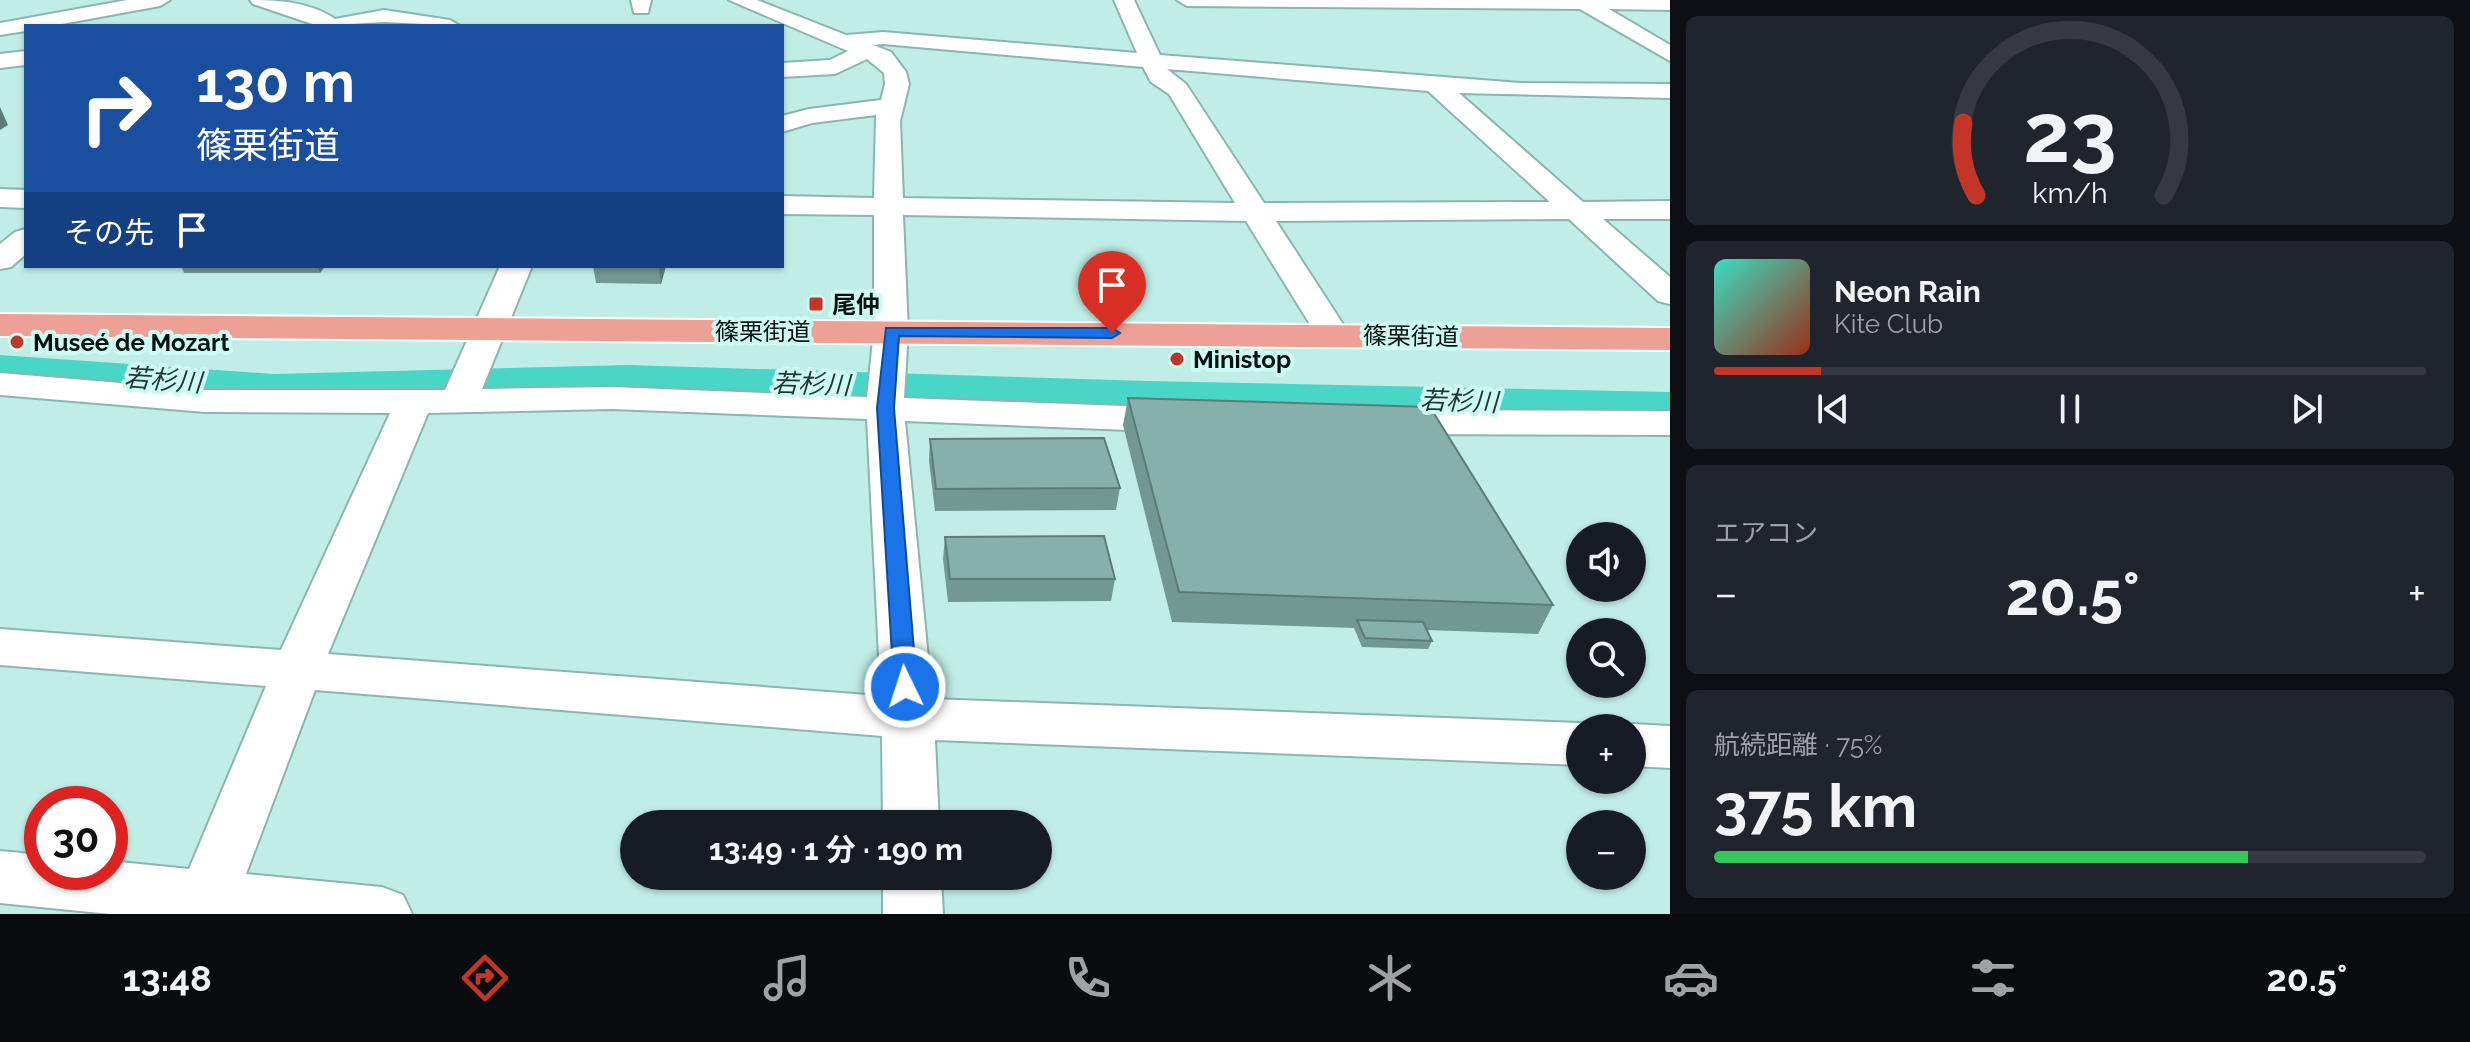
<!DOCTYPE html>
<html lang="ja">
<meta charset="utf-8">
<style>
:root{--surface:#171b24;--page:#20242c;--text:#f1f3f6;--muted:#9ea1a6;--line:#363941;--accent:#c23527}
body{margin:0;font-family:Raleway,"Noto Sans JP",sans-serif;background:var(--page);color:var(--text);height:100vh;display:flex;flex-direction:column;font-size:30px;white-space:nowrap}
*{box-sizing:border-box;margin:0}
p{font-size:26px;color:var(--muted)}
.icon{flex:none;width:44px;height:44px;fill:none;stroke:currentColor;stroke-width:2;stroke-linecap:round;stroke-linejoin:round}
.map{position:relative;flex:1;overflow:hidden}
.sheet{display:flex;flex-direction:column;gap:16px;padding:16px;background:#0d0f14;width:800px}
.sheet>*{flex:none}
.guide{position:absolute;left:24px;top:24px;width:760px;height:244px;border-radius:0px;box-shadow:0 2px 6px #0004;background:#1a4fa0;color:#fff;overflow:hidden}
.fabs{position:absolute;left:1566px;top:522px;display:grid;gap:16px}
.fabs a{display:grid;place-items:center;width:80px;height:80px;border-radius:50%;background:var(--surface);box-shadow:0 2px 6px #0004;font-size:40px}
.speed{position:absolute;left:24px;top:786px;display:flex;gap:16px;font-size:40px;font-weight:700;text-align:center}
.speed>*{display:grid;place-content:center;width:104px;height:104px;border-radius:50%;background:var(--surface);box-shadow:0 2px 6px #0004;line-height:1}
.speed .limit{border:12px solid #d22;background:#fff;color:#111}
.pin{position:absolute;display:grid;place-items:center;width:68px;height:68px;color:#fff;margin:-82px -34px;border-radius:50% 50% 50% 0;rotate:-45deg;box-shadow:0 0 8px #0007}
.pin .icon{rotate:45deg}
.me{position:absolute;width:88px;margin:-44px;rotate:356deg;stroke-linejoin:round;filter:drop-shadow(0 0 6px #0008)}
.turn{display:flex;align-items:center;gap:28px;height:168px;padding:0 40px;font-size:36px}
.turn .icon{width:104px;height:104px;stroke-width:2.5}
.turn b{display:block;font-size:56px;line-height:68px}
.then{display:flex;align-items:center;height:76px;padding:0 40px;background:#0003;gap:16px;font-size:30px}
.big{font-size:60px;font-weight:700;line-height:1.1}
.sheet .card{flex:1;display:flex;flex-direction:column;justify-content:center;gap:12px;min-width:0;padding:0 28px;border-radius:12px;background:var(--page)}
.sheet .dial{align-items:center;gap:0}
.dial svg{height:208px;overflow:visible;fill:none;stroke:var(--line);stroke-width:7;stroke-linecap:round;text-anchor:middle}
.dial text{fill:var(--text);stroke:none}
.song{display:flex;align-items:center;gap:24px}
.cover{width:96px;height:96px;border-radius:12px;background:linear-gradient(135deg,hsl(170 70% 55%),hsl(10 70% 35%))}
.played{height:8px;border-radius:4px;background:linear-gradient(90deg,var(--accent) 15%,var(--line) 15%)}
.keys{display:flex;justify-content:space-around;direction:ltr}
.heat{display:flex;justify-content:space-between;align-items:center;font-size:44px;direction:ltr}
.charge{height:12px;border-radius:6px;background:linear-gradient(90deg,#34c759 75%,var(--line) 0)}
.trip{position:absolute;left:620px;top:810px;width:432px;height:80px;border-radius:40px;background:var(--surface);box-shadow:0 2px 6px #0004;font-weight:700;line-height:80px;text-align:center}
.menu{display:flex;height:128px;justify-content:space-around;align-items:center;background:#090b0e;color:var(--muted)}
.menu .icon{width:56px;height:56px}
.menu .current{color:var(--accent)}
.menu b{font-size:36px;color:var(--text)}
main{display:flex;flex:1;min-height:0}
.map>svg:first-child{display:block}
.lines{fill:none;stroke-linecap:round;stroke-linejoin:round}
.river{fill:#49d6c6;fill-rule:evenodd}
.minor-casing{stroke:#8ab6af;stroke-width:4}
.major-casing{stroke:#fff;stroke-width:4}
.minor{fill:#fff;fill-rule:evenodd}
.major{fill:#eca096;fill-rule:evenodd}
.wall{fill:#729892}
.shaded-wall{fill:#5d7c77}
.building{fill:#85b1aa;stroke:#5d7c77;stroke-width:2}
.route{fill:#1a73e8;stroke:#114b97;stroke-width:2}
.poi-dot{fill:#c23527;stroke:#cdfbf3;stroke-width:3}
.labels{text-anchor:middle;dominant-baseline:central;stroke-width:8;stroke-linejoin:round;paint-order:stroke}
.poi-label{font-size:24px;font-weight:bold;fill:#02110f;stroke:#cdfbf3;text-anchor:start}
.street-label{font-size:24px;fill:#02110f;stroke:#cdfbf3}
.water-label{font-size:26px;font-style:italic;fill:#1f3733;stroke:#cdfbf3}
</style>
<main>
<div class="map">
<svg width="1670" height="914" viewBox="0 0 1670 914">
<rect width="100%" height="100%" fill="#c0eee6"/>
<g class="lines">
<!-- river -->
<polygon class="river" points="0,355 274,374 628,365 1148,381 1670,392 1670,422 1148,411 628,393 274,402 0,383"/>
<!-- minor casing -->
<g class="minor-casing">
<g id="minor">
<polygon points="127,0 170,0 160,6 51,26 26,26 26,31 0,35 0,23"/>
<path d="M250,0C278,0 311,2 335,19L384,10L450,20L460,26L384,22L318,26L253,4Z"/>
<polygon points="631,0 651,0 648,13 634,13"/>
<path d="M729,0H757L846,35L883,32L1137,53L1114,0H1134L1160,55L1520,83L1670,84V98L1459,93L1583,202L1670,201V219H1603L1670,277V304L1658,301L1569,219L1276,221L1350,335L1345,342L1333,345L1321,342L1246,221L903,215L908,331L904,398L1179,408L1193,412L1198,420L1193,428L1179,432L905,421L932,699L1580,723L1595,728H1580V765L935,740L939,824H883L882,736L315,690L246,874L382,887L403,895L412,914H110L0,903V851L42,855V872H110V861L189,869L266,686L0,665V629L281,650L390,413L205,412L0,395V373L205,390H445L500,266H532L482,389L612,387L867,397L874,331V215L782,214V196L874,198L876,115L812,123L782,132V116L809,109L881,100L885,84L884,73L867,59L835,74L782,77V63L830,60L848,51ZM883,44L1143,67L1151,82L1169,94L1235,203L903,198L900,121L909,84L906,72L891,52L873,45ZM1167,69L1428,91L1550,202L1264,203L1186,84ZM612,409L867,419L881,696L328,654L428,413Z"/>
<polygon points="1177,0 1670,0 1670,10 1609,9 1670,45 1670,61 1580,9 1187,6"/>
<polygon points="26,51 26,65 0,68 0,54"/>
<polygon points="0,189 26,190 26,208 0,207"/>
<polygon points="26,229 26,254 11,267 0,269 0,244 15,232"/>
<polygon points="1387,410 1670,411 1670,435 1387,434 1373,430 1368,422 1373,414"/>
<polygon points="1632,724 1670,726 1670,768 1632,766 1632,728 1620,728"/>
<polygon points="883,876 941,876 943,914 883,914"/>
</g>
</g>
<!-- major casing -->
<g class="major-casing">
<polygon id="major" points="0,314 1670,328 1670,350 0,336"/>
</g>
<!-- minor -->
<use href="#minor" class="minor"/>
<!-- major -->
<use href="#major" class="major"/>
</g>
<!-- wall -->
<g class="wall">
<polygon points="181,266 325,266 320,273 184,273"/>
<polygon points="593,266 666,266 661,284 596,283"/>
<polygon points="1128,398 1553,605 1538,634 1427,630 1432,641 1428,649 1362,647 1354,628 1172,622 1123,425"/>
<polygon points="930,439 1120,488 1116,510 935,511 929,461"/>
<polygon points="945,537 1115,579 1111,601 948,602 943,559"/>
</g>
<!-- shaded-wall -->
<g class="shaded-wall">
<polygon points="0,107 8,125 0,130"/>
<polygon points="318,266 325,266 320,273"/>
<polygon points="659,266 666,266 661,284"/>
</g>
<!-- building -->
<g class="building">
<polygon points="1128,398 1430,407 1553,605 1179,592"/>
<polygon points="1104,438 1120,488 936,489 930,439"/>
<polygon points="1104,536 1115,579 950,579 945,537"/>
<polygon points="1357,620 1423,622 1432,641 1365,638"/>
</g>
<!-- route -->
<polygon class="route" points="886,328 1112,328 1120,333 1112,338 899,336 894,408 917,687 913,693 897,693 894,687 877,408"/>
<!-- markers -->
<g class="poi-dot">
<rect x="808" y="296" width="16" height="16" rx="4"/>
<circle cx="17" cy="342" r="8"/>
<circle cx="1177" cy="359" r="8"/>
</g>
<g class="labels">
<!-- poi labels -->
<g class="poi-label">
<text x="832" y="304">尾仲</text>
<text x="33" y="342">Museé de Mozart</text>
<text x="1193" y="359">Ministop</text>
</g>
<!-- street labels -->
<g class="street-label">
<text x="763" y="331">篠栗街道</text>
<text transform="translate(1411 336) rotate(1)">篠栗街道</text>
</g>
<!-- water labels -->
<g class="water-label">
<text transform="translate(163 380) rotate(4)">若杉川</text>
<text transform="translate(811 384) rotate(2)">若杉川</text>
<text transform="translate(1459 401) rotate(2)">若杉川</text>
</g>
</g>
</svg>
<div class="fabs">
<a><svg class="icon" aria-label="sound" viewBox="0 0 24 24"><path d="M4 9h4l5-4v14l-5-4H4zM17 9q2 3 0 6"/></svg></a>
<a><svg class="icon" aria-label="search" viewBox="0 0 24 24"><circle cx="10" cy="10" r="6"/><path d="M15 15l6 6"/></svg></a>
<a>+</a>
<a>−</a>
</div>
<div class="speed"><div class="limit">30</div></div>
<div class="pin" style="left:1112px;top:333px;background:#d93025"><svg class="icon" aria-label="arrive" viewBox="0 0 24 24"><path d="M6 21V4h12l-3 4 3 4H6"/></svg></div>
<svg class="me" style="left:905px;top:687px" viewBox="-20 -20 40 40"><circle r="17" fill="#1a73e8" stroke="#fff" stroke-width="3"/><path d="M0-11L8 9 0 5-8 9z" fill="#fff"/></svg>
<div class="trip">13:49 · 1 分 · 190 m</div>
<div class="guide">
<div class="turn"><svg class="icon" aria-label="right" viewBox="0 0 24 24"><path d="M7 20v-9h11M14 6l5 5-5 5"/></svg><div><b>130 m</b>篠栗街道</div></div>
<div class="then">その先<svg class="icon" aria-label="arrive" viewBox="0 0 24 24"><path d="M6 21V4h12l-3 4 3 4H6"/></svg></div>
</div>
</div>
<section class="sheet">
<div class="card dial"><svg viewBox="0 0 100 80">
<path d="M14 69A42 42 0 1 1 86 69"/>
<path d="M14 69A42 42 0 0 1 9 41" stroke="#c23527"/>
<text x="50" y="56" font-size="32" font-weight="700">23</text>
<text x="50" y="72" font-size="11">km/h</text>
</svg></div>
<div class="card">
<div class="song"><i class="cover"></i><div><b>Neon Rain</b><p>Kite Club</p></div></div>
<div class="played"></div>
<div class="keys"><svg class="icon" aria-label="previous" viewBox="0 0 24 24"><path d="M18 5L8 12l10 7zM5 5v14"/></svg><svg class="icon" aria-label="pause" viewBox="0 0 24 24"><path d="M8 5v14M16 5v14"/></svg><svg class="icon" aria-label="next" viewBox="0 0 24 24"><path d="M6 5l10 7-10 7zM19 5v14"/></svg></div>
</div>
<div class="card"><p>エアコン</p>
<div class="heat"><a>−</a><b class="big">20.5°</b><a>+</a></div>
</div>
<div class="card"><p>航続距離 · 75%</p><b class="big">375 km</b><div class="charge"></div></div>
</section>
</main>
<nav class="menu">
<b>13:48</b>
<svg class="icon current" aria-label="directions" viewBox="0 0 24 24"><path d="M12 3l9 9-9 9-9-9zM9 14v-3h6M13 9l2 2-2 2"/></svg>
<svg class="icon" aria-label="music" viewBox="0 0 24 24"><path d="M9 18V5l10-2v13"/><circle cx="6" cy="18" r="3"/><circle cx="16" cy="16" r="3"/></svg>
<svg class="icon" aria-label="phone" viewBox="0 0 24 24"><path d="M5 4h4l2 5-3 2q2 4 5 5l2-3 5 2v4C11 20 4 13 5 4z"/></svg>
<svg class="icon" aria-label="climate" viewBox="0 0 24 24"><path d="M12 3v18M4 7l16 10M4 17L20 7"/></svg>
<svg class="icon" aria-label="car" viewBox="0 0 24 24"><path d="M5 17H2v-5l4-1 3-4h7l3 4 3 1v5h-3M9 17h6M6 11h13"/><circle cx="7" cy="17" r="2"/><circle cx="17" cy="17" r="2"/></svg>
<svg class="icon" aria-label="filters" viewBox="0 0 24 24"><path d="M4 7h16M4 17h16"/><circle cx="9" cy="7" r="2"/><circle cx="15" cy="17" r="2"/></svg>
<b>20.5°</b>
</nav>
